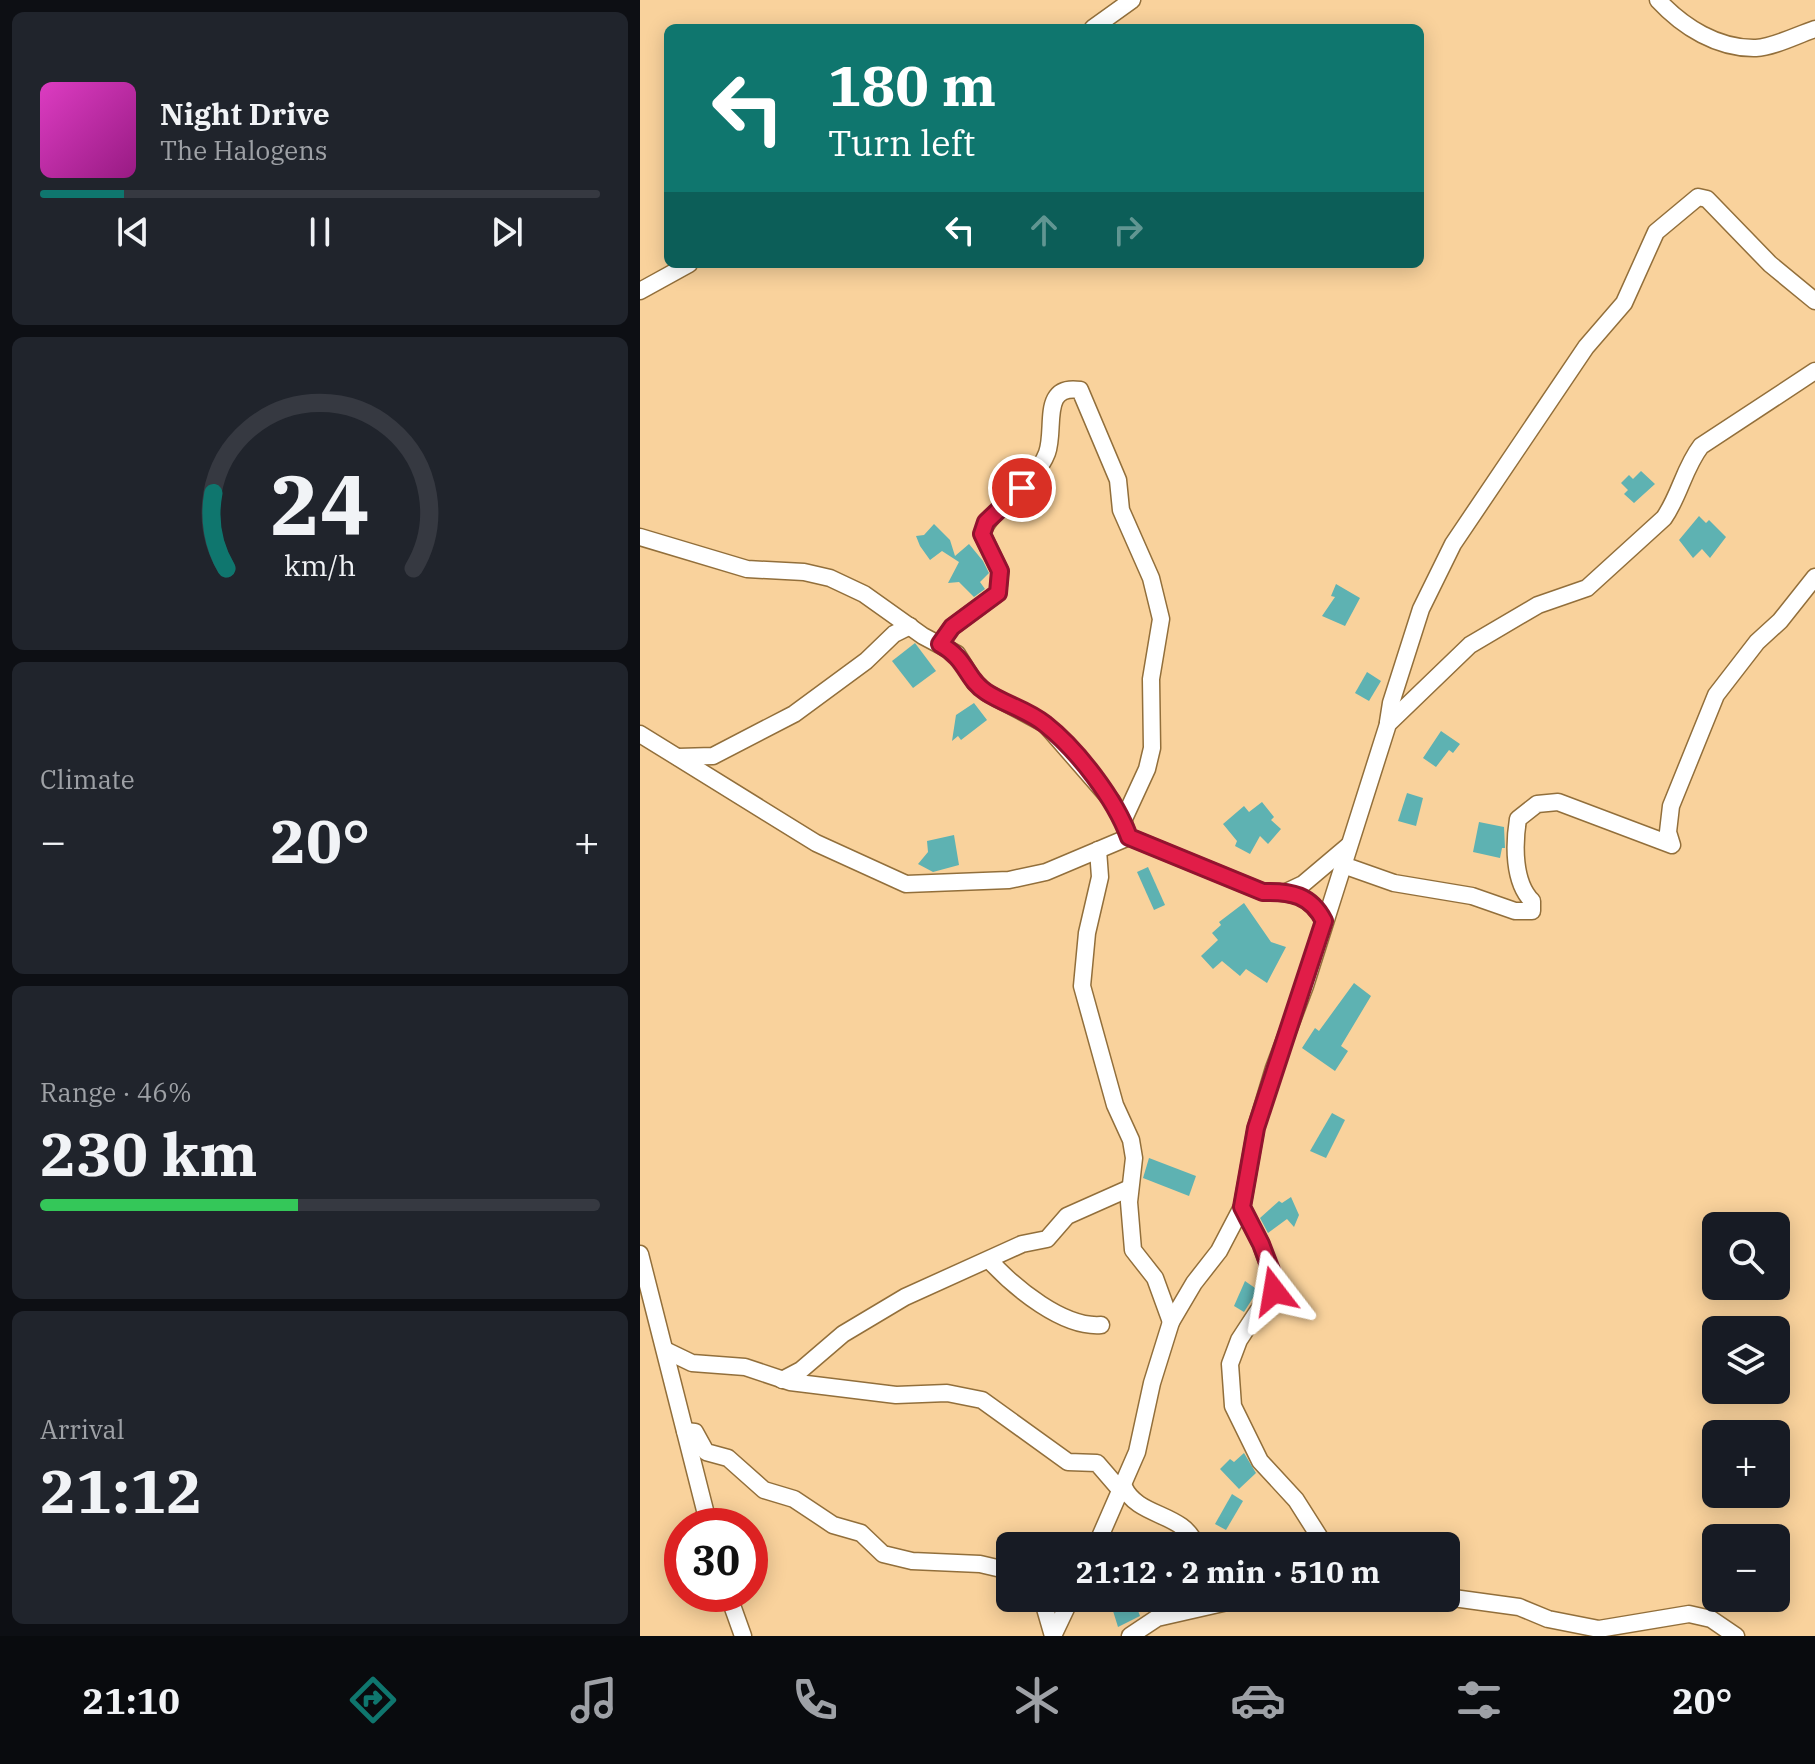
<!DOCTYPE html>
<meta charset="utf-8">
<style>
:root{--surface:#171b24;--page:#20242c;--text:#f1f3f6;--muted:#9ea1a6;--line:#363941;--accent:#0f766e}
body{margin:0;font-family:"IBM Plex Serif",serif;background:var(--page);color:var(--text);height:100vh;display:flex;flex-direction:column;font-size:30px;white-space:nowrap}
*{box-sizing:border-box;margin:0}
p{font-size:26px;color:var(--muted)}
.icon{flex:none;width:44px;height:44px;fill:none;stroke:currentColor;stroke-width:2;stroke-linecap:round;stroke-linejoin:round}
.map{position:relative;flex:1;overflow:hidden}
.details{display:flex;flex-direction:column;gap:12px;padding:12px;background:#0d0f14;width:640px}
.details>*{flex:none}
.guide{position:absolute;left:24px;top:24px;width:760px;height:244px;border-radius:12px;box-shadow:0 4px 20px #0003;background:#0f766e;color:#fff;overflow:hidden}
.buttons{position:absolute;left:1062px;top:1212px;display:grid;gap:16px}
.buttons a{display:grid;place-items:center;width:88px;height:88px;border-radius:12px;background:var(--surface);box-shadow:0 4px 20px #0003;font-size:40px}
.speed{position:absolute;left:24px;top:1508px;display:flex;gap:16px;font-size:40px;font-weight:700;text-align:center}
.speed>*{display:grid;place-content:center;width:104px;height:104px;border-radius:50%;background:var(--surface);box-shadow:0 4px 20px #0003;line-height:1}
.speed .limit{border:12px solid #d22;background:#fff;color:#111}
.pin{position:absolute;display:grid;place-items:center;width:68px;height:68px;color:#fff;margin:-34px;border:4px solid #fff;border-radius:50%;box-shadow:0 2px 8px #0007}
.me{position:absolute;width:88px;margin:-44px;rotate:346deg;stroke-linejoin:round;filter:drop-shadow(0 0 6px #0008)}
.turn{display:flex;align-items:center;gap:28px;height:168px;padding:0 32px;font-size:36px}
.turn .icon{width:104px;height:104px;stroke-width:2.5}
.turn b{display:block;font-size:56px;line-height:68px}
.lanes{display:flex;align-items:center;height:76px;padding:0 32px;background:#0003;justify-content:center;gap:40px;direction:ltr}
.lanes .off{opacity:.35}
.big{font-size:60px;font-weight:700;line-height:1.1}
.details .tile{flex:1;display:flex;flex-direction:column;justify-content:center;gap:12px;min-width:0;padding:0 28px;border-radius:12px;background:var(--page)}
.details .dial{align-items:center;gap:0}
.dial svg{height:208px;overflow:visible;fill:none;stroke:var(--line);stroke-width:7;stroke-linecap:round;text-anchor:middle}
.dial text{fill:var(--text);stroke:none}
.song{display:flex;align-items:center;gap:24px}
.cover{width:96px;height:96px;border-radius:12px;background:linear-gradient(135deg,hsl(310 70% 55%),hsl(310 70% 35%))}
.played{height:8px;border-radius:4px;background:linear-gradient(90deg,var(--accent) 15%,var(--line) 15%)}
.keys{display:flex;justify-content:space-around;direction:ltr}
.heat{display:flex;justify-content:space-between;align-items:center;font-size:44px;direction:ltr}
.charge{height:12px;border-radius:6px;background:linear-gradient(90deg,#34c759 46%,var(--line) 0)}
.trip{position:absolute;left:356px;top:1532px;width:464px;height:80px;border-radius:12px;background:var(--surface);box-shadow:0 4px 20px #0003;font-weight:700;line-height:80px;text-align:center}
.tab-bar{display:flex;height:128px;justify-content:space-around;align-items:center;background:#090b0e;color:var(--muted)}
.tab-bar .icon{width:56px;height:56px}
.tab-bar .current{color:var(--accent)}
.tab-bar b{font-size:36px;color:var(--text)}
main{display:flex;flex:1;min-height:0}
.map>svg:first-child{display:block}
.building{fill:#5eb2b2}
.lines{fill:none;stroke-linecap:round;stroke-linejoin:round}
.street-casing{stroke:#926f3b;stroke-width:19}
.street{stroke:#fff;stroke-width:16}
.route-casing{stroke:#92132f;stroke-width:20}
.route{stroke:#e11d48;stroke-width:14}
</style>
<main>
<section class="details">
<div class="tile">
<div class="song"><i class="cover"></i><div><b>Night Drive</b><p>The Halogens</p></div></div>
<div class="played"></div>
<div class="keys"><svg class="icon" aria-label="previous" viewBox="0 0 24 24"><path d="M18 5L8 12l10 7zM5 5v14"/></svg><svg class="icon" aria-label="pause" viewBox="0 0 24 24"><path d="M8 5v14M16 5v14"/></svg><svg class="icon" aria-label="next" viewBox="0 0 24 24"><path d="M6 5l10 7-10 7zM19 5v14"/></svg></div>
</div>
<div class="tile dial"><svg viewBox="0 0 100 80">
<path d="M14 69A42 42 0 1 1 86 69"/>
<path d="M14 69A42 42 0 0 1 9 40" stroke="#0f766e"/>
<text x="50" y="56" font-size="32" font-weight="700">24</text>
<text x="50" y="72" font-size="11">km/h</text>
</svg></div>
<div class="tile"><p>Climate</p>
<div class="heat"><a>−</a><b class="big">20°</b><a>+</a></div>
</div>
<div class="tile"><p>Range · 46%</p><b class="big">230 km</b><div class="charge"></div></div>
<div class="tile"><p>Arrival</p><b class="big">21:12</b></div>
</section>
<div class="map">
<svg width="1175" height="1636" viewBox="0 0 1175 1636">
<rect width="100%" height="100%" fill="#f9d29c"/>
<!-- building -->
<g class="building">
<polygon points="1001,471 1015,484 994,503 984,494 988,490 981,483 989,475 993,479"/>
<polygon points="1059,516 1066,523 1069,520 1086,537 1070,558 1062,549 1053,558 1039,540"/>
<polygon points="294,524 310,540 315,556 329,544 343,561 349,573 340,582 345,589 334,597 319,582 308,583 319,562 302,551 290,560 280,546 276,536 284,535"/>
<polygon points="696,584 720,598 705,626 682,616 695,597 691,596"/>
<polygon points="275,643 296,671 273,688 252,661"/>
<polygon points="727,672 741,681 729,701 715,693"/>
<polygon points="334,703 347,720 321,740 318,736 312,741 316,715"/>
<polygon points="801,731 820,744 813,753 809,750 796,767 783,758"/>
<polygon points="767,793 783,798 776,826 758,821"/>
<polygon points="622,802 634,817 631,820 641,829 628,844 620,836 610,854 595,846 597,841 583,824 604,806 609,812"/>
<polygon points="839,822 864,827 865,848 862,848 860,858 833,852"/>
<polygon points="314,835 319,865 293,872 278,864 288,852 287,841"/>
<polygon points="508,867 525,905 514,910 497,872"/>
<polygon points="604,903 631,942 646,947 627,983 606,969 600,976 582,961 573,969 561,956 578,940 572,933 581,925 579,922"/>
<polygon points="714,983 731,996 701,1046 708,1051 695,1071 662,1048 675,1028 679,1031"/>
<polygon points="692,1113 705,1120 686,1158 670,1151"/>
<polygon points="509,1158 556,1176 549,1196 503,1178"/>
<polygon points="651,1197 659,1215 654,1227 647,1219 628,1233 620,1218 639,1201 642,1203"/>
<polygon points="605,1281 618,1290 604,1312 594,1306"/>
<polygon points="604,1453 616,1473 599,1489 580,1469 590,1459 594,1462"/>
<polygon points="592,1494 603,1501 586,1530 575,1524"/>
<polygon points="469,1598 487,1598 491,1610 497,1608 500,1616 478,1627"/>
</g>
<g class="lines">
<!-- street casing -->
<g class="street-casing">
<g id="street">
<path d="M1018,0C1043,27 1078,49 1116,48C1134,47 1157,35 1175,29"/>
<polyline points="453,28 492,0"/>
<polyline points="0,291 49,264"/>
<polyline points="0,537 107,569 164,572 190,578 224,594 283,636 317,654 335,683 347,693 405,724 472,801 485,826"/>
<path d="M300,644L312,627L358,593L360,571L342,534C349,509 395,485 407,453C416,428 400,384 440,390L478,480L481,510L511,578L521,619L511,679L512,748L507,769L483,821"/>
<polyline points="748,722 751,703 781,609 813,544 946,347 984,303 1016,232 1058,197 1067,199 1130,264 1175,301"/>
<path d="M0,734L176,843L266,884L369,880L406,872L489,837L623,892C651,891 670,895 684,921"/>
<polyline points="38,757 73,756 154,714 226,661 254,634 270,626"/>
<polyline points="458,850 460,877 447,933 442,986 475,1105 491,1140 494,1158 489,1202 493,1250 515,1278 531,1322"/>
<path d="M703,865L754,883L832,896L875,911H892V901C873,882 874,844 878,819L897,804L918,802L1032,845L1028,832L1031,806L1076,695L1117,642L1140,621L1175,577"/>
<polyline points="646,892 663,884 708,846"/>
<polyline points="602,1207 621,1244 635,1285 599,1340 590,1364 593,1406 620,1461 656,1500 682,1541 694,1546"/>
<polyline points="0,1254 69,1526"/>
<path d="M350,1261C375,1288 423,1328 461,1325"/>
<polyline points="25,1350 52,1363 105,1367 150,1382 256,1395 307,1393 342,1400 428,1462 457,1463 482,1492"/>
<polyline points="142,1380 161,1370 203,1334 265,1297 382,1244 407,1239 427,1216 490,1188"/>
<polyline points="45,1431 55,1432 66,1452 88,1458 124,1490 154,1499 193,1525 221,1533 243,1554 272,1561 340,1564 370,1571"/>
<path d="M484,1487C498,1518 545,1512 556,1546"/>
<path d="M456,1546L497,1452L512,1383L531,1322L554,1283L579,1251L602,1207L616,1128L634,1068L665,986L748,724L830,645L898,605L947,588L1024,518C1040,495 1044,468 1061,446L1175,371"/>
<polyline points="88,1594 103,1636"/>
<polyline points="806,1597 879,1607 908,1619 959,1629 1049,1614 1071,1619 1096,1636"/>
<polyline points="402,1598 413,1636"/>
<polyline points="413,1636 431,1598"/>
<polyline points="490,1636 517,1618 605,1598"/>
</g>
</g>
<!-- street -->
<use href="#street" class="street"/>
</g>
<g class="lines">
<!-- route casing -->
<g class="route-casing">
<path id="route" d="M382,488L346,522L342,534L360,571L358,593L312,627L300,644C328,660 325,678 346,692C364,704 388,710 405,724C438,750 475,799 489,837L623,892C651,891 671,895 684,921L616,1128L602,1207L621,1244L634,1278V1291"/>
</g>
<!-- route -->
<use href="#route" class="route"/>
</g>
</svg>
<div class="buttons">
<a><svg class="icon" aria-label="search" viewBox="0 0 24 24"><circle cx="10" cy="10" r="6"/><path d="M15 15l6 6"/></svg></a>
<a><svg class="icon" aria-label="layers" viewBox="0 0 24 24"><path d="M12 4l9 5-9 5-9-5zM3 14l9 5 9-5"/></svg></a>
<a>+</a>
<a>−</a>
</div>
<div class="speed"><div class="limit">30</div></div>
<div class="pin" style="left:382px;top:488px;background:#d93025"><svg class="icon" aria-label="arrive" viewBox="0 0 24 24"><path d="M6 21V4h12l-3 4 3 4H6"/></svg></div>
<svg class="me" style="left:634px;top:1291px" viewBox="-20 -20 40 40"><path d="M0-17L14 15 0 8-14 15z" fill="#e11d48" stroke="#fff" stroke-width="4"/></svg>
<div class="trip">21:12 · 2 min · 510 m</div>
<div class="guide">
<div class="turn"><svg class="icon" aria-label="left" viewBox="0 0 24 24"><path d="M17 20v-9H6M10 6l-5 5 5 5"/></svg><div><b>180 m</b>Turn left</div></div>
<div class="lanes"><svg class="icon" aria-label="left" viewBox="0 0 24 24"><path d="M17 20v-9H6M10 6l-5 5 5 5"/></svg><svg class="icon off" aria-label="ahead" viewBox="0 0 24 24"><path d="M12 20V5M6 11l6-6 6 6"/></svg><svg class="icon off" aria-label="right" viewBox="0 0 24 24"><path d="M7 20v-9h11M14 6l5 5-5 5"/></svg></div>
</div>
</div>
</main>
<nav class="tab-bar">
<b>21:10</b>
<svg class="icon current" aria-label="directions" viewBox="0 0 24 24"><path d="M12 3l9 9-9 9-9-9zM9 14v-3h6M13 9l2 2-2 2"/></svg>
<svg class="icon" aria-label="music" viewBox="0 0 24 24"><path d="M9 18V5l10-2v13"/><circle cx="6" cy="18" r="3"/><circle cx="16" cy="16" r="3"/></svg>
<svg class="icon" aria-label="phone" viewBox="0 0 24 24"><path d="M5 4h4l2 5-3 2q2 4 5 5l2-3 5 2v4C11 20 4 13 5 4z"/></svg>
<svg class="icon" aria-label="climate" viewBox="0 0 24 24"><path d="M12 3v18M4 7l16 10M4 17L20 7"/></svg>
<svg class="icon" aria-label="car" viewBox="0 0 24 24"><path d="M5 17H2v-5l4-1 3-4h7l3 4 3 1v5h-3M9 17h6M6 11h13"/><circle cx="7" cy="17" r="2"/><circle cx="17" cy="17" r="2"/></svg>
<svg class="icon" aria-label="filters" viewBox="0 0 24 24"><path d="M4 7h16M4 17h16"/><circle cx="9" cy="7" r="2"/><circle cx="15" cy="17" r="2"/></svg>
<b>20°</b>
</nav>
